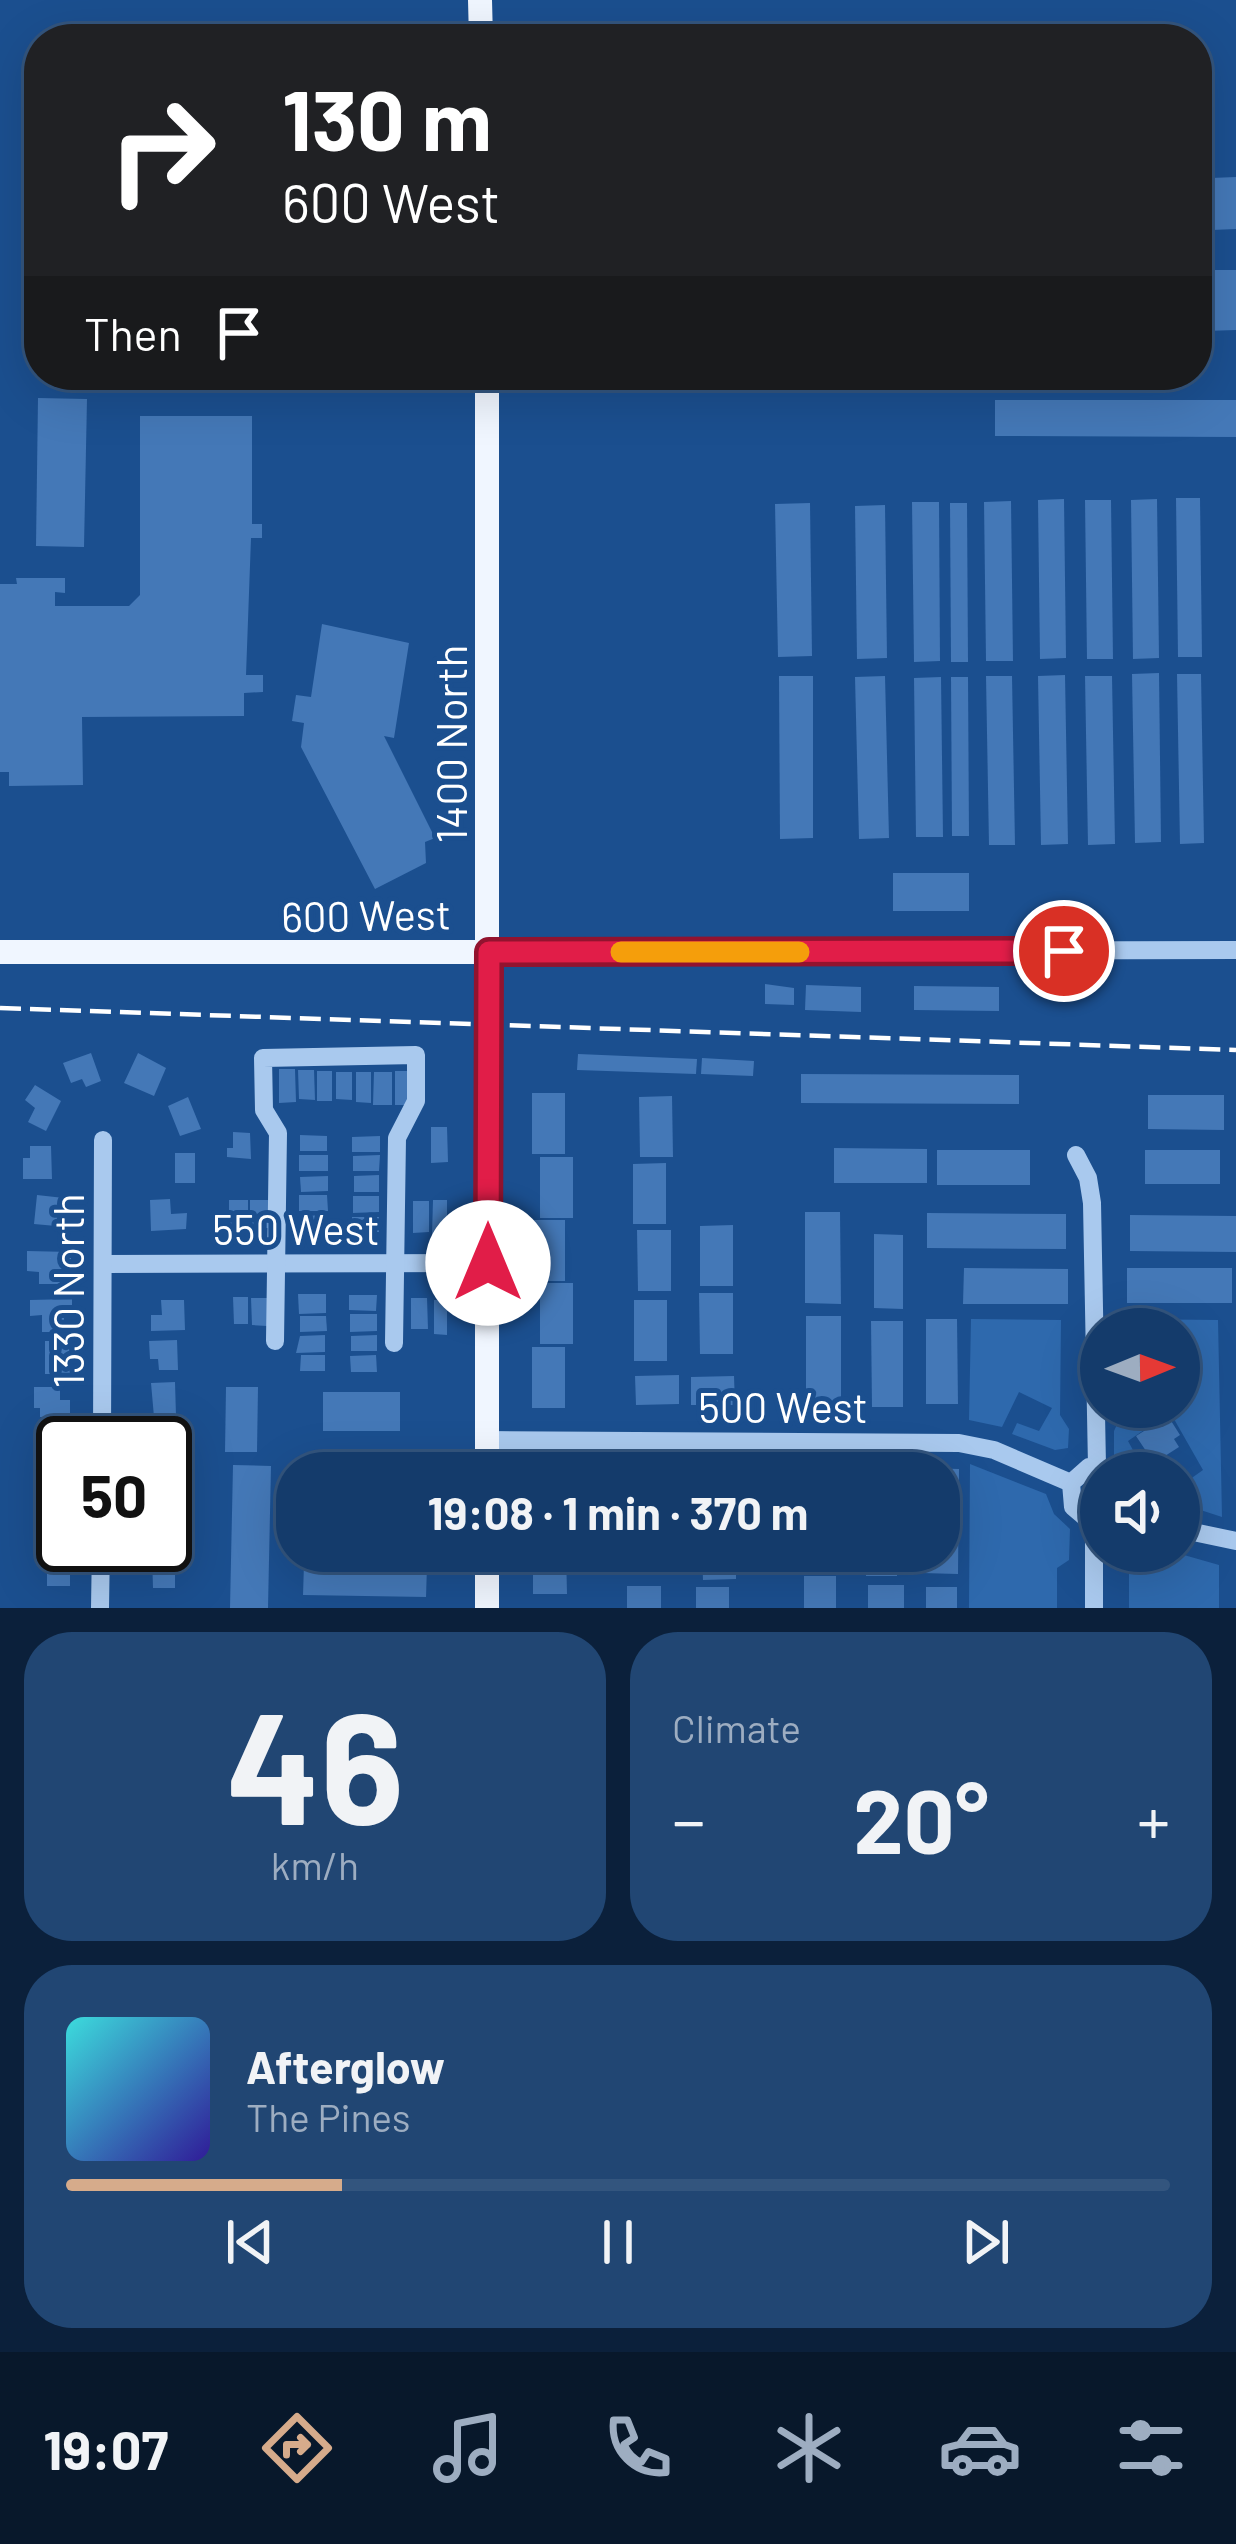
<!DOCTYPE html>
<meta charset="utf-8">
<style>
:root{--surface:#143b6b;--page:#214673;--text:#f1f3f6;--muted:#9dadc1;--line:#33557e;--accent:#d6ab8b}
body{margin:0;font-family:Barlow,sans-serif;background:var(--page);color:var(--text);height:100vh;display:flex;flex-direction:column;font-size:45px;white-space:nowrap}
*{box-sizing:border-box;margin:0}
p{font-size:39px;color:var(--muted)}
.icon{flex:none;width:66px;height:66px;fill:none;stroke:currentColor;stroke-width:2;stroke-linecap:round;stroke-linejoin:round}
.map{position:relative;height:1608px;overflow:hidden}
.panel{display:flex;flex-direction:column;gap:24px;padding:24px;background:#0b203b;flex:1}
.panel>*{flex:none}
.top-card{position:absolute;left:24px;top:24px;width:1188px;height:366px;border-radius:48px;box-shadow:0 12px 48px #0002,0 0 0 3px var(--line);background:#202124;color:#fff;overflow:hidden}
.needle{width:78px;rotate:89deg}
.fabs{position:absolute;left:1080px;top:1308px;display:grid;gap:24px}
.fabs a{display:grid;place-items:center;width:120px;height:120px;border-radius:50%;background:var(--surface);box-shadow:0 12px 48px #0002,0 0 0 3px var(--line);font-size:60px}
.speed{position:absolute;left:36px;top:1416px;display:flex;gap:24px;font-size:60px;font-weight:700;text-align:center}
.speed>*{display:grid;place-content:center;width:156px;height:156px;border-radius:50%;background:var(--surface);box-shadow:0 12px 48px #0002,0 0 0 3px var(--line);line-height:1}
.speed .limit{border:6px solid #111;border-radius:18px;background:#fff;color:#111}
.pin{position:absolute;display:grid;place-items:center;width:102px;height:102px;color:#fff;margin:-51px;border:6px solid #fff;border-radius:50%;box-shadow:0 3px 12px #0007}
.me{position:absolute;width:132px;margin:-66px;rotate:0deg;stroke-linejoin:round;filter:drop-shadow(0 0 9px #0008)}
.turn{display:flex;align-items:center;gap:42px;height:252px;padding:0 60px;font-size:54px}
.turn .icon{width:156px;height:156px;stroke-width:2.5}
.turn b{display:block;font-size:84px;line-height:102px}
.then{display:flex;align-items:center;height:114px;padding:0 60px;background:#0003;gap:24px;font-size:45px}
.big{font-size:90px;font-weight:700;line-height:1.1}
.panel .tile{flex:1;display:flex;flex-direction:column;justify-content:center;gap:18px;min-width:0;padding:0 42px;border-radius:48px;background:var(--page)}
.panel .dial{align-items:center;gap:0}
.dial b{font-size:156px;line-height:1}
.song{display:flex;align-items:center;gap:36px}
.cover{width:144px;height:144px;border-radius:18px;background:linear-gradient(135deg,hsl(180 70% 55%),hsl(250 70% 35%))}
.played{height:12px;border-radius:6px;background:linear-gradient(90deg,var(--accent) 25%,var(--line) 25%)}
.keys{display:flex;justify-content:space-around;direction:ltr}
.heat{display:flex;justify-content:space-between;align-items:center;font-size:66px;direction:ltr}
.panel .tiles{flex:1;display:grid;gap:24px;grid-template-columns:1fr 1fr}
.tile:last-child{grid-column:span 2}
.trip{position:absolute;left:276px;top:1452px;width:684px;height:120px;border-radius:48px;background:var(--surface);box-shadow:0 12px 48px #0002,0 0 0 3px var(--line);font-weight:700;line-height:120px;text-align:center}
.menu{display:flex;height:192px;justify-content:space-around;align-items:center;background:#08182b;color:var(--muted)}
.menu .icon{width:84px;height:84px}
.menu .on{color:var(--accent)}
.menu b{font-size:54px;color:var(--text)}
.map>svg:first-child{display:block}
.green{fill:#2e69ad}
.building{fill:#4478b7}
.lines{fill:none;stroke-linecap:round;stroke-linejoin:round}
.minor{stroke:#a9c9ee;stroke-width:18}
.major{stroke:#f0f6ff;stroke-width:24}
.rail{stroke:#fff;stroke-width:4.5;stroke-dasharray:21 9;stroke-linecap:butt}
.route-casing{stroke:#92132f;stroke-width:30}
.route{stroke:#e11d48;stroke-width:21}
.slow{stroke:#f59e0b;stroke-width:21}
.labels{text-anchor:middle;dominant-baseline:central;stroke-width:10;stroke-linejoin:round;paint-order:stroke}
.street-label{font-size:42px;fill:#fff;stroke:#1b4f8f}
</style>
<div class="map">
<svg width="1236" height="1608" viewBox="0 0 1236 1608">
<rect width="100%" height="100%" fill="#1b4f8f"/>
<!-- green -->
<g class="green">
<polygon points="971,1319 1061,1320 1060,1415 1069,1429 1068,1448 1055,1450 1012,1434 1017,1423 1039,1431 1052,1408 1019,1392 1002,1427 969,1420"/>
<polygon points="1126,1319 1218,1320 1222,1517 1179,1503 1179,1487 1203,1470 1170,1412 1128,1441 1134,1452 1121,1461 1114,1455 1114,1431 1125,1407 1179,1407 1179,1329 1126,1329"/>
<polygon points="970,1464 1046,1494 1054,1514 1070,1529 1069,1560 1057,1568 1057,1608 969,1608"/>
<polygon points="1116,1551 1170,1551 1219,1565 1219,1608 1129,1608 1129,1569 1116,1558"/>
</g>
<!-- building -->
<g class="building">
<polygon points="1236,177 1236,229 1212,230 1211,178"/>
<polygon points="1204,270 1236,270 1236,330 1205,331"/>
<polygon points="38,398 87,399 84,547 36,546"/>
<polygon points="995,400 1236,400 1236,437 995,436"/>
<polygon points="140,416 252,416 252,524 262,524 262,538 251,538 246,675 263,675 263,692 244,693 244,716 82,717 83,785 9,786 9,772 0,772 0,584 17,584 16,578 65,578 65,593 55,592 55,606 129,606 140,595"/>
<polygon points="1176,498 1200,498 1202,657 1178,657"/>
<polygon points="1064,499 1066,658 1040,659 1038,500"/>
<polygon points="1157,499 1159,658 1133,659 1131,500"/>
<polygon points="1085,500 1111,500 1113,659 1087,659"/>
<polygon points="1011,501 1013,661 986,661 984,502"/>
<polygon points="912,502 939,502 940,661 914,662"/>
<polygon points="810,503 812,656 778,657 775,504"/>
<polygon points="950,503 967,503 968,662 951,662"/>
<polygon points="885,505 887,658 857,659 855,506"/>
<polygon points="322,624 409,643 394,738 384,736 435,838 425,842 426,863 375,889 301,747 304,723 292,721 296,695 311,697"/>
<polygon points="1159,673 1161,842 1135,843 1132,674"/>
<polygon points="1177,674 1201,674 1204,843 1180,844"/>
<polygon points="1065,675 1068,844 1041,845 1038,676"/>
<polygon points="779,676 813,676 813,838 780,839"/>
<polygon points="885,676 889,838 859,839 855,677"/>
<polygon points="986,676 1012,676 1015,845 989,845"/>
<polygon points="1085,676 1112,676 1115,844 1088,845"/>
<polygon points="941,677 943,837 916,837 914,678"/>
<polygon points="951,677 968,677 969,836 952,836"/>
<rect x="893" y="873" width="76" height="38"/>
<polygon points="765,984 794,988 794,1005 765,1004"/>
<polygon points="806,985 861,987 861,1012 805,1010"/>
<polygon points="914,986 999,987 999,1011 914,1010"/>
<polygon points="91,1053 101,1081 86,1087 82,1079 71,1083 63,1063"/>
<polygon points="138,1053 166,1068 154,1096 124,1083"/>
<polygon points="578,1054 697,1059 696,1074 577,1070"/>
<polygon points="702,1058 754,1061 753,1076 701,1074"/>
<polygon points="279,1069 295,1069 296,1102 279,1103"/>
<polygon points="298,1070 314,1070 315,1100 299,1099"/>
<rect x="317" y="1071" width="15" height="30"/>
<rect x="395" y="1071" width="15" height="34"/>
<polygon points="336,1072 352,1072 352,1100 336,1099"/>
<polygon points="356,1072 371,1072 371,1103 356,1102"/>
<polygon points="374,1072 392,1072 392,1105 373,1105"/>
<polygon points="801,1074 1019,1075 1019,1104 801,1103"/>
<polygon points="35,1085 61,1101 46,1131 28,1122 35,1108 25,1100"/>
<rect x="532" y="1093" width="33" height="61"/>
<polygon points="1148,1095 1224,1095 1224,1130 1148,1129"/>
<polygon points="672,1096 673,1157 640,1157 639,1097"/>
<polygon points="188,1097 201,1129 180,1136 168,1106"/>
<polygon points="431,1127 447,1127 448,1162 431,1163"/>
<polygon points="233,1132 250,1133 251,1159 227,1157 227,1148 233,1148"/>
<polygon points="300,1135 327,1136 327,1151 300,1151"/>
<polygon points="380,1136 380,1152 352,1152 352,1137"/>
<polygon points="30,1146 51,1146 52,1179 23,1179 23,1158 30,1158"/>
<polygon points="834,1148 927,1149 927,1183 834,1183"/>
<rect x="937" y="1150" width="93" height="35"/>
<rect x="1145" y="1150" width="75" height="34"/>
<rect x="175" y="1153" width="20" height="30"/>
<rect x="299" y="1155" width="29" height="16"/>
<polygon points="380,1155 379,1171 353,1171 353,1156"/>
<rect x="540" y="1157" width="33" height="61"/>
<polygon points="666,1163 666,1224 633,1224 633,1164"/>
<polygon points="379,1175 379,1192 354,1192 354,1176"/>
<polygon points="328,1176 328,1191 301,1192 300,1177"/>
<polygon points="37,1195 64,1198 63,1206 69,1207 67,1227 34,1224"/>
<polygon points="299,1195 327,1195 328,1211 299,1211"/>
<polygon points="353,1196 379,1196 379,1212 353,1213"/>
<polygon points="170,1199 171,1214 187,1213 186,1229 151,1231 150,1200"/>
<rect x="229" y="1200" width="19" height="28"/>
<polygon points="250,1200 269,1200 268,1228 250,1228"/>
<polygon points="433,1200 447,1200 447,1236 432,1235"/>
<polygon points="413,1201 429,1201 429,1232 413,1233"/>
<polygon points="805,1212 840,1212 841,1304 805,1303"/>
<polygon points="927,1213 1066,1214 1066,1249 927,1248"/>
<polygon points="327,1215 327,1231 302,1231 302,1216"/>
<polygon points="1130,1215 1236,1216 1236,1252 1130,1251"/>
<rect x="352" y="1217" width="27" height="15"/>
<polygon points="531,1220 565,1220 565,1281 532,1281"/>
<polygon points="733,1225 733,1286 700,1286 700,1226"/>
<polygon points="637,1230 671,1230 671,1291 638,1291"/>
<polygon points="874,1234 903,1235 903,1309 874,1308"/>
<polygon points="27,1251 71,1252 71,1271 60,1271 60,1284 39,1284 39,1272 27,1271"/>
<polygon points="964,1268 1068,1269 1068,1304 963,1304"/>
<rect x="1127" y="1268" width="105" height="35"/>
<rect x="540" y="1283" width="33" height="61"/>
<polygon points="699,1293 733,1293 733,1354 700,1354"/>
<polygon points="298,1294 326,1294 326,1313 299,1314"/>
<polygon points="349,1295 377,1295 376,1311 349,1310"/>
<polygon points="233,1297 248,1297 248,1324 234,1324"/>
<polygon points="251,1298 267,1298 267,1326 252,1325"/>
<polygon points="411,1298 427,1298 428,1329 411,1329"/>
<polygon points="72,1299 72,1316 64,1316 64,1332 42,1332 42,1315 30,1316 30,1300"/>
<polygon points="447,1299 447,1335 434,1334 434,1300"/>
<polygon points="161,1300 184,1300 185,1330 151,1331 151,1315 162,1315"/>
<rect x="634" y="1300" width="33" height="61"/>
<polygon points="350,1314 377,1314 377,1331 350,1332"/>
<polygon points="300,1316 326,1316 327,1331 300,1332"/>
<rect x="806" y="1316" width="35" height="92"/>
<polygon points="926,1319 957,1319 958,1404 926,1404"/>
<polygon points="871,1321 903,1321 903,1407 872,1407"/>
<polygon points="325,1335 325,1352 296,1353 300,1336"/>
<polygon points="377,1335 377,1351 351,1351 351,1336"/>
<polygon points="177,1340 178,1370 159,1370 158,1359 150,1359 149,1341"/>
<polygon points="45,1341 69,1341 70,1374 45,1374"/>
<rect x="532" y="1347" width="33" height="61"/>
<polygon points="301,1355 325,1355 325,1371 300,1371"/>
<polygon points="376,1355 377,1372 351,1372 350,1356"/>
<polygon points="679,1375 679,1404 636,1405 635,1376"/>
<polygon points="734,1376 735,1405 691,1405 691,1377"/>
<polygon points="175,1382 176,1416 154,1417 151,1383"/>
<polygon points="34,1387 60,1387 60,1400 70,1400 70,1417 40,1417 40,1408 34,1408"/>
<polygon points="226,1387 258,1387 257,1452 225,1452"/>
<rect x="323" y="1392" width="77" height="39"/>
<polygon points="1168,1416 1180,1435 1174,1439 1179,1447 1154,1463 1136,1436"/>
<polygon points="70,1426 70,1443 63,1443 63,1459 47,1459 46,1427"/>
<polygon points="151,1426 175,1426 177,1457 165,1457 165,1443 152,1443"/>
<polygon points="233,1465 271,1466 268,1608 230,1608"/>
<polygon points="924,1468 959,1469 958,1574 922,1573 923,1551 939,1551 939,1473 924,1473"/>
<polygon points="63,1469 63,1490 55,1490 55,1500 35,1500 35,1470"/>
<polygon points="165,1473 186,1473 186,1495 176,1495 176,1502 165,1502"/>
<polygon points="39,1512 61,1512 63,1544 39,1544"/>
<rect x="165" y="1512" width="18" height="32"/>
<polygon points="533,1551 566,1551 567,1594 533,1594"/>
<polygon points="702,1551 736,1551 736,1579 703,1580"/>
<polygon points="808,1551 837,1551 837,1565 808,1564"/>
<rect x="866" y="1551" width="31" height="25"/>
<polygon points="183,1554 183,1573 175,1573 175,1588 153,1588 152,1555"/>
<rect x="47" y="1555" width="23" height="31"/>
<polygon points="304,1563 427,1565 426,1597 303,1595"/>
<rect x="804" y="1576" width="32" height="32"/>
<rect x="868" y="1585" width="36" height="23"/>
<rect x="627" y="1586" width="34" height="22"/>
<rect x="696" y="1587" width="33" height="21"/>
<rect x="926" y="1587" width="31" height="21"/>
</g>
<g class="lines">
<!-- minor -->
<g class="minor">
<polyline points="489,952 1236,950"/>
<polyline points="1076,1155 1088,1178 1092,1203 1097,1466"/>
<polyline points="104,1264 488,1263"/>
<polyline points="275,1341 278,1133 264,1110 263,1058 416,1055 416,1101 397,1138 394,1343"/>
<polyline points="487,1440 959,1443 994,1450 1071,1483"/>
<polyline points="102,1443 103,1140"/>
<polyline points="1101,1519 1086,1518 1073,1507 1071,1483 1089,1467 1112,1473"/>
<polyline points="1179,1529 1236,1541"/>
<polyline points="100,1608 101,1545"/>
<polyline points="1094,1608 1094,1519"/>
</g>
<!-- major -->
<g class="major">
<polyline points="480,0 481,39"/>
<polyline points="487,375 487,1473"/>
<polyline points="0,952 489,952"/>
<polyline points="487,1608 487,1551"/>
</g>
<!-- rail -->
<polyline class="rail" points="0,1008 1236,1050"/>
</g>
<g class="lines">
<!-- route casing -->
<g class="route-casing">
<polyline id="route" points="488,1263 489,952 1064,951"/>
</g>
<!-- route -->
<use href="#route" class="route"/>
<!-- slow -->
<polyline class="slow" points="621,952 799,952"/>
</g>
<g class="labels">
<!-- street labels -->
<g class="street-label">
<text transform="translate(450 744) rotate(-90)">1400 North</text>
<text transform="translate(366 914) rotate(-1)">600 West</text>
<text x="296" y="1228">550 West</text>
<text transform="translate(67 1291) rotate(-90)">1330 North</text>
<text x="783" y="1406">500 West</text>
</g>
</g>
</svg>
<div class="fabs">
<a><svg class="needle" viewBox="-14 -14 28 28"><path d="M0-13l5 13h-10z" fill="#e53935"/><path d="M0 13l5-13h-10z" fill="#9dadc1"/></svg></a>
<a><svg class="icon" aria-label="sound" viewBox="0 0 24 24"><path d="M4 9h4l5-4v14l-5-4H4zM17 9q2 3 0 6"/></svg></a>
</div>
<div class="speed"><div class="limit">50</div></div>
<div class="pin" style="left:1064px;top:951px;background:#d93025"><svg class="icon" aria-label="arrive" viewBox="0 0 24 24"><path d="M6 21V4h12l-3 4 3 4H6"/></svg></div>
<svg class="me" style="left:488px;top:1263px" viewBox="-20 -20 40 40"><circle r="19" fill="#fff"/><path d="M0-13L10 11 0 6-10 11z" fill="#e11d48"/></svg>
<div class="trip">19:08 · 1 min · 370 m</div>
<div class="top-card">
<div class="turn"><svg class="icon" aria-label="right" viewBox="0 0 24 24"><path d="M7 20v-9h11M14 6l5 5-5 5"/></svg><div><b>130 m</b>600 West</div></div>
<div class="then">Then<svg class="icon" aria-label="arrive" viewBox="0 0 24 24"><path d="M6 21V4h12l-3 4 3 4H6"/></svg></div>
</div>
</div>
<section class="panel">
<div class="tiles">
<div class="tile dial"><b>46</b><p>km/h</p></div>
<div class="tile"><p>Climate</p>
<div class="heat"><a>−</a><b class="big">20°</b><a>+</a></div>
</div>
<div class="tile">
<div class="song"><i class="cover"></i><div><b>Afterglow</b><p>The Pines</p></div></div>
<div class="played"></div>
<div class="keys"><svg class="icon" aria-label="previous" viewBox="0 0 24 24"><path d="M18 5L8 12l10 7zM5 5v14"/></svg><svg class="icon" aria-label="pause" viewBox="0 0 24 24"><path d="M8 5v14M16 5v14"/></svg><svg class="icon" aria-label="next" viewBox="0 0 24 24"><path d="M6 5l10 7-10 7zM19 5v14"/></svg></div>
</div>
</div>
</section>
<nav class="menu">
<b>19:07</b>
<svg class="icon on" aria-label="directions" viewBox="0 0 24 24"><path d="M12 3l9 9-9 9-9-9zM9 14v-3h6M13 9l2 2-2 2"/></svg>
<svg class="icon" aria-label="music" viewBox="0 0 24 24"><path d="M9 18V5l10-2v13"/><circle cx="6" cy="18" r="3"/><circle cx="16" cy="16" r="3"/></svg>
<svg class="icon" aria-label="phone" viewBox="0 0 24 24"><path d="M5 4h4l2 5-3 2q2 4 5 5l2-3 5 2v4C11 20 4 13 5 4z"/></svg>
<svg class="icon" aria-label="climate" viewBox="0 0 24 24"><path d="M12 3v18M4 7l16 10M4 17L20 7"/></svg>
<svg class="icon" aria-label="car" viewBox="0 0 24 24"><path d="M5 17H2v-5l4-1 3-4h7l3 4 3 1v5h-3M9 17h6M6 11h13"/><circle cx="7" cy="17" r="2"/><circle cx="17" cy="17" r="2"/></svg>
<svg class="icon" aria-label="filters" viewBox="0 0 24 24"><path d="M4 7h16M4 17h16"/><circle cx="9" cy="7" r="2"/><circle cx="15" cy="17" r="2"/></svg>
</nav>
